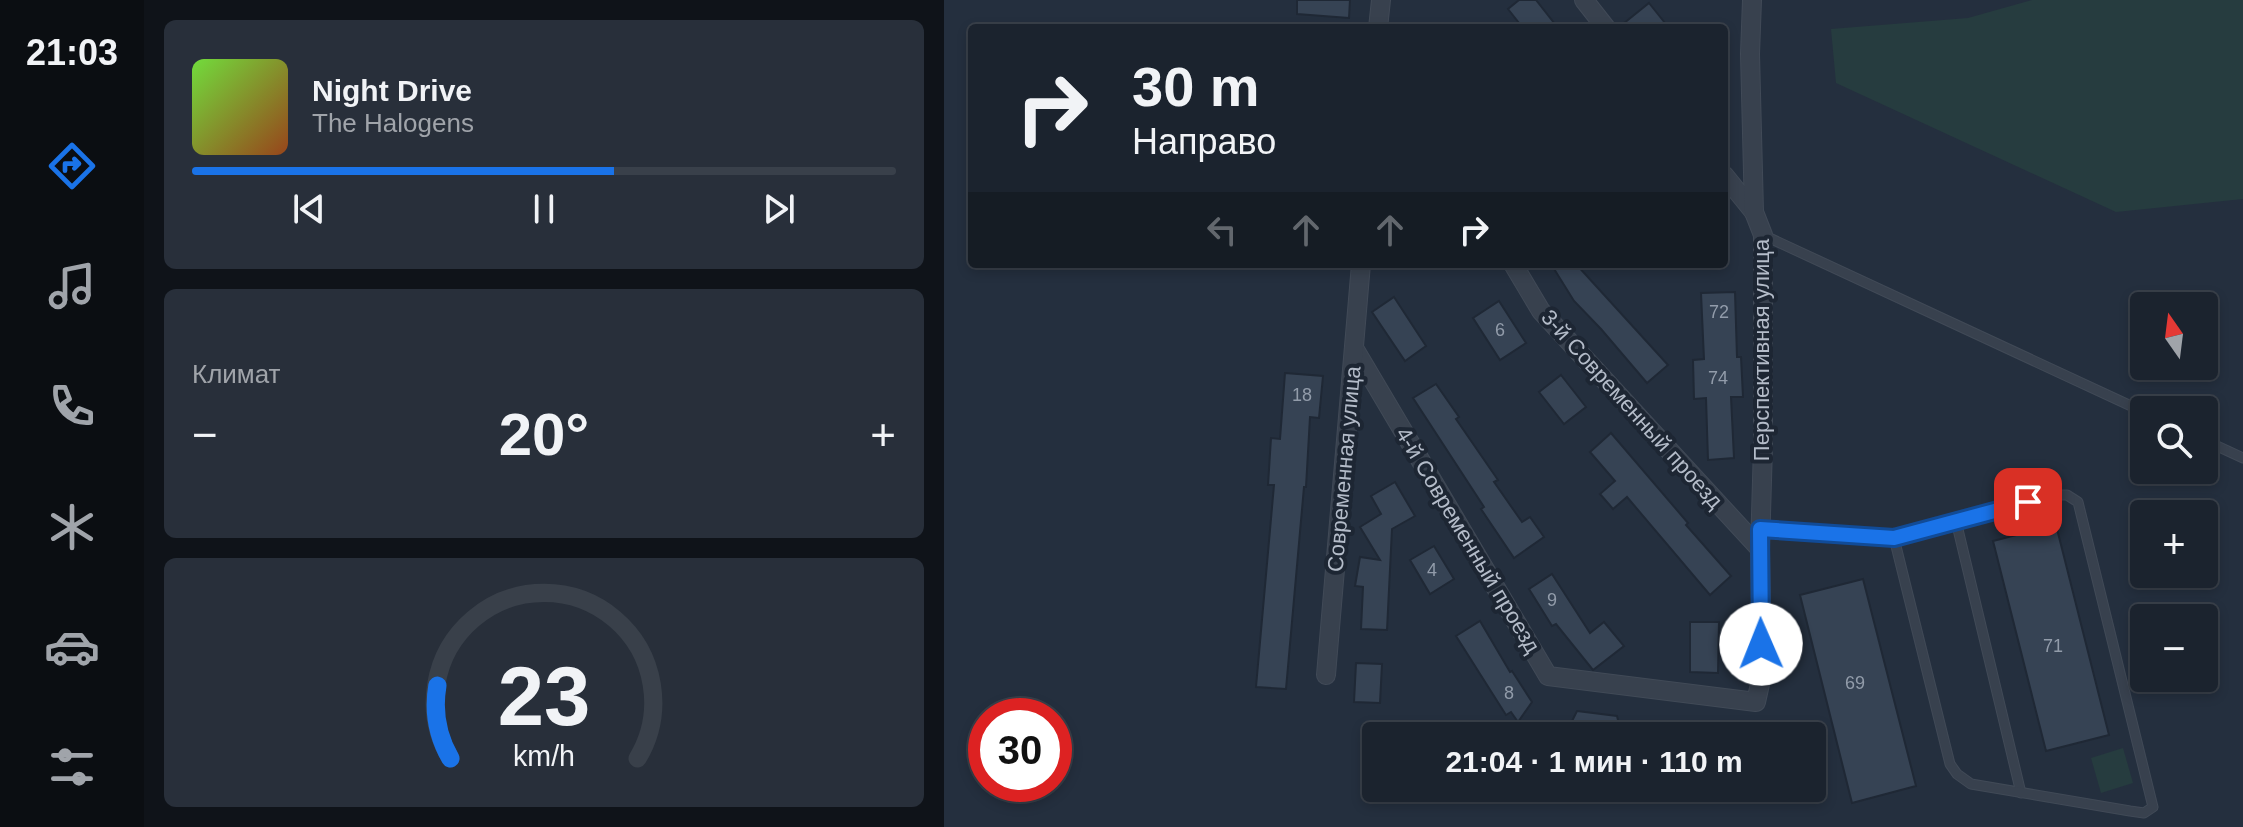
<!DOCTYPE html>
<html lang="ru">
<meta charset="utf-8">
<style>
:root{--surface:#1b232e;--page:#282f3a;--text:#f1f3f6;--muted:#a0a4aa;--line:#39404a;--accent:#1a73e8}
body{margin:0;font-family:Helvetica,sans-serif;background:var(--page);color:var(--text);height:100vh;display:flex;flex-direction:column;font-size:30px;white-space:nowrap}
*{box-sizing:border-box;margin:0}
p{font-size:26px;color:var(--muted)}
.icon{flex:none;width:44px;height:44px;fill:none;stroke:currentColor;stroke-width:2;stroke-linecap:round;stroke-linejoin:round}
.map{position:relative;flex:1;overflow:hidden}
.panel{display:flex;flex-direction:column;gap:20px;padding:20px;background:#0f1319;width:800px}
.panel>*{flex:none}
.top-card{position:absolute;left:24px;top:24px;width:760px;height:244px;border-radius:8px;box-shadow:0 4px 12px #0003,0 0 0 2px var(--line);background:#1b232e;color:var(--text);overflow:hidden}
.needle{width:52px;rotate:346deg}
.controls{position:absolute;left:1186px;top:292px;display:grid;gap:16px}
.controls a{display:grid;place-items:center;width:88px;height:88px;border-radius:8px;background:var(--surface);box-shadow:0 4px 12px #0003,0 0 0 2px var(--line);font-size:40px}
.speed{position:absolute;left:24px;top:698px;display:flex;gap:16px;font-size:40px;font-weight:700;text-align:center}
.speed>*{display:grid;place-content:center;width:104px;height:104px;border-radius:50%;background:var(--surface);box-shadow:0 4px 12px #0003,0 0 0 2px var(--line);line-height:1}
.speed .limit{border:12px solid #d22;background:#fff;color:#111}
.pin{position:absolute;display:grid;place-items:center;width:68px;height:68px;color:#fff;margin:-34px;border-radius:16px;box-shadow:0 4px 12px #0006}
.me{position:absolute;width:88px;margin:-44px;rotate:359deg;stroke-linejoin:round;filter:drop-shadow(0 0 6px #0008)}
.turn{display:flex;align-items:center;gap:28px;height:168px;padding:0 32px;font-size:36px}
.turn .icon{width:104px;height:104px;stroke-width:2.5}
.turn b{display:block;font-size:56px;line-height:68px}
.lanes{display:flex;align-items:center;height:76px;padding:0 32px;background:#0003;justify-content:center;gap:40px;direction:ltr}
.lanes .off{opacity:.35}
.big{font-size:60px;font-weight:800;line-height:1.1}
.panel .card{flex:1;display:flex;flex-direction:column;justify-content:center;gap:12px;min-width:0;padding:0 28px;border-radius:12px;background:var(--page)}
.panel .dial{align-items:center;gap:0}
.dial svg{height:208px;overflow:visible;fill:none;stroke:var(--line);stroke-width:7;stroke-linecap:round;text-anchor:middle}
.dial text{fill:var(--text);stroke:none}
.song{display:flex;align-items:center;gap:24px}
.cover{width:96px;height:96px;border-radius:12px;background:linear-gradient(135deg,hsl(100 70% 55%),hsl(20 70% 35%))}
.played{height:8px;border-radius:4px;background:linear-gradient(90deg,var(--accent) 60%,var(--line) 60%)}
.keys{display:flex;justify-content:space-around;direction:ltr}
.heat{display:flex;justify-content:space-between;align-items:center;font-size:44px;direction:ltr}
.trip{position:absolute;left:418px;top:722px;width:464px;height:80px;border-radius:8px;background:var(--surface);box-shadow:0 4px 12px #0003,0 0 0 2px var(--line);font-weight:800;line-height:80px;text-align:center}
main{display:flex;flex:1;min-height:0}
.tabs{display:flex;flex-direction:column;width:144px;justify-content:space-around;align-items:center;background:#0b0e12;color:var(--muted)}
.tabs .icon{width:56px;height:56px}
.tabs .selected{color:var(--accent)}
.tabs b{font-size:36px;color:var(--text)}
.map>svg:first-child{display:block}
.green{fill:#263c3f}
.building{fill:#364354;stroke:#1f2835;stroke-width:2}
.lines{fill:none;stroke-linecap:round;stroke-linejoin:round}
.lane-casing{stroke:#414a57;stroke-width:11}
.street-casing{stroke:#414a57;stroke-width:20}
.lane{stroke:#38414e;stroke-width:9}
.street{stroke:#38414e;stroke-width:18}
.route-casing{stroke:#114b97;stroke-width:20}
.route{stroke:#1a73e8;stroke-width:14}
.labels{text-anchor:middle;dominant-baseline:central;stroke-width:8;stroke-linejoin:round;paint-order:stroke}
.number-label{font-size:18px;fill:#929caa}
.street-label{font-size:22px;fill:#b4bcc9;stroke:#1d2633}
</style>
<main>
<nav class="tabs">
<b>21:03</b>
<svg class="icon selected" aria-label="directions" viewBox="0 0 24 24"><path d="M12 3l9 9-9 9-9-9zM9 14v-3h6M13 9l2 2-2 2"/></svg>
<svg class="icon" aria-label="music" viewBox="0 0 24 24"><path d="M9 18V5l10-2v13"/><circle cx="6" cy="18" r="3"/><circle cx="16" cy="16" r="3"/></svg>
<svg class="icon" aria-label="phone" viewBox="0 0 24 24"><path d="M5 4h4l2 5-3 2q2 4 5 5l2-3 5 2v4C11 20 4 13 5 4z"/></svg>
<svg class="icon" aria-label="climate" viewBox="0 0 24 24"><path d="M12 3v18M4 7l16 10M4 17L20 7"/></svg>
<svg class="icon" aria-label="car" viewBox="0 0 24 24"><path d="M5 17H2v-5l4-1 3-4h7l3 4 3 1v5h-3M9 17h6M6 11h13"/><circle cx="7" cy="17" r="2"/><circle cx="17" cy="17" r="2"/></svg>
<svg class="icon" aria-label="filters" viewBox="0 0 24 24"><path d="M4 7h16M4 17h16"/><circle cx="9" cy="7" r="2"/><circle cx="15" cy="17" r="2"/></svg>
</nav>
<section class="panel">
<div class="card">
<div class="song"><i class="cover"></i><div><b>Night Drive</b><p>The Halogens</p></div></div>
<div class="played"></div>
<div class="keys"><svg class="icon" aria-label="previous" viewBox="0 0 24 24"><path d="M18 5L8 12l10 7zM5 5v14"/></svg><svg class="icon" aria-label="pause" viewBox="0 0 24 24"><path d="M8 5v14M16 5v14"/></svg><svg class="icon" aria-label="next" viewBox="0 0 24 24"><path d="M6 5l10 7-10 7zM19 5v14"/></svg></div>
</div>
<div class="card"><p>Климат</p>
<div class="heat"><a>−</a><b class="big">20°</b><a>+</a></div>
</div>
<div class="card dial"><svg viewBox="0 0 100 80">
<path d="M14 69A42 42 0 1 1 86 69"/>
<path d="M14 69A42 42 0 0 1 9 41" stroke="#1a73e8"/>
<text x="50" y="56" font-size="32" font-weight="700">23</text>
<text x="50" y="72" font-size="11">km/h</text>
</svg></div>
</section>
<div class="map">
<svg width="1299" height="827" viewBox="0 0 1299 827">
<rect width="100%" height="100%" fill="#242f3e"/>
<!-- green -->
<g class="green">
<polygon points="1088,0 1299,0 1299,199 1172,212 892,83 887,29 1024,18"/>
<polygon points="1179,748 1189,783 1157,793 1147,758"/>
</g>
<!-- building -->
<g class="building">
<polygon points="353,0 406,0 405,18 353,14"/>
<polygon points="575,0 592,0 614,28 579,28 564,9"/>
<polygon points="705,3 725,28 674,28"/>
<polygon points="607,264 632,264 724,365 703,383 657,329 630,301"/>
<polygon points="791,292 793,357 797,357 799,397 787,397 790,458 764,460 762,398 750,399 749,360 760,359 757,293"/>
<polygon points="450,297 482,346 461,361 428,312"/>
<polygon points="555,301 582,343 556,360 529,318"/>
<polygon points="341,373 379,376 375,418 366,417 362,487 360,487 342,689 312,687 330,485 324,485 327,438 336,439"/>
<polygon points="617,375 642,407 620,424 595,392"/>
<polygon points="492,384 515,417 512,419 554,480 550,482 578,522 586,517 600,537 570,558 537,509 540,507 469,398"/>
<polygon points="667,433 744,523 742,525 787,576 766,595 683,497 669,509 656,494 671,481 646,452"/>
<polygon points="451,482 471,516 448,529 443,630 417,629 419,587 411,586 416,557 436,560 416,527 437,514 427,496"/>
<polygon points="1112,525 1165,735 1102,751 1049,541"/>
<polygon points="490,546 510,579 486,594 466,560"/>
<polygon points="608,574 646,633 660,622 680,646 649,670 612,624 608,626 585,589"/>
<polygon points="919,579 972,786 908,803 856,595"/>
<polygon points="536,621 566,672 568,671 588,702 574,722 567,712 562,715 512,636"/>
<polygon points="746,622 775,622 774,673 746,672"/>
<polygon points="412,663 438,664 436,703 410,702"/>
<polygon points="633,711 673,716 678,736 629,736 626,725"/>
</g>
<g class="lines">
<!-- lane casing -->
<g class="lane-casing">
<g id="lane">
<polyline points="819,235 1200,412"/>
<polyline points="1260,440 1299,458"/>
<polyline points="1012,521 1077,793"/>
<polyline points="816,529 950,538 1006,764 1013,774 1027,784 1186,811 1200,813 1209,807 1134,502 1123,495 1109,495 950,538"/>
</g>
</g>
<!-- street casing -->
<g class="street-casing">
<g id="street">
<polyline points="640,0 662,28"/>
<polyline points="434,28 437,0"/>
<polyline points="780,175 810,212"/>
<polyline points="569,264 597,311 816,549"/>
<polyline points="410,348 604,676 812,702 818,675 816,549 819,446 819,235 810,212 806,54 808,0"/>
<polyline points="382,675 417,264"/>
</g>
</g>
<!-- lane -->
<use href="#lane" class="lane"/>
<!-- street -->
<use href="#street" class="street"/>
</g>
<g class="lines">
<!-- route casing -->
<g class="route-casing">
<polyline id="route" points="817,644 816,529 950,538 1084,502"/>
</g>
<!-- route -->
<use href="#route" class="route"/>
</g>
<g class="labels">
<!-- number labels -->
<g class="number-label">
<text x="775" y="312">72</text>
<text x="556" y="330">6</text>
<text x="774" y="378">74</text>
<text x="358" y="395">18</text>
<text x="488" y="570">4</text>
<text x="608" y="600">9</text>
<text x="1109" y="646">71</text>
<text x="911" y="683">69</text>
<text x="565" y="693">8</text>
</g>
<!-- street labels -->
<g class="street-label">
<text transform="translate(817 350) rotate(-90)">Перспективная улица</text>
<text transform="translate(688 409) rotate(48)">3-й Современный проезд</text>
<text transform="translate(400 469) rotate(-85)">Современная улица</text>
<text transform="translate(524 540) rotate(59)">4-й Современный проезд</text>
</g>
</g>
</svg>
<div class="controls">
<a><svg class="needle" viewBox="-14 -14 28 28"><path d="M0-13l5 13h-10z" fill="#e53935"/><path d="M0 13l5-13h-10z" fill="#a0a4aa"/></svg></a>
<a><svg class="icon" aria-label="search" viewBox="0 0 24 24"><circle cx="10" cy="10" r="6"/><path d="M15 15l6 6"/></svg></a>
<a>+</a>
<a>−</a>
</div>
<div class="speed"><div class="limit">30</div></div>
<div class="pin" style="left:1084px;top:502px;background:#d93025"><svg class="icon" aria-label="arrive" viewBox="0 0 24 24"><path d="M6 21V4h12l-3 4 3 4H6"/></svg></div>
<svg class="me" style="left:817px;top:644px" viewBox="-20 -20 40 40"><circle r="19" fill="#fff"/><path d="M0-13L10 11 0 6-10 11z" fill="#1a73e8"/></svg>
<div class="trip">21:04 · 1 мин · 110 m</div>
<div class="top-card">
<div class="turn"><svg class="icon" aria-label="right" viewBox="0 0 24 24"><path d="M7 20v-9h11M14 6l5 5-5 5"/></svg><div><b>30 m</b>Направо</div></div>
<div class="lanes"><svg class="icon off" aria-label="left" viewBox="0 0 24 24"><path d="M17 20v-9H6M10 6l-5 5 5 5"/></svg><svg class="icon off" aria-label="ahead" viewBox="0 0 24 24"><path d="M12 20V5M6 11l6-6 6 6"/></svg><svg class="icon off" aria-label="ahead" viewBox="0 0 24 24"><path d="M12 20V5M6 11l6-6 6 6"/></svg><svg class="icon" aria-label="right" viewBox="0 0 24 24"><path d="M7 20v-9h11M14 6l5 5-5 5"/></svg></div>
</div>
</div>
</main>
